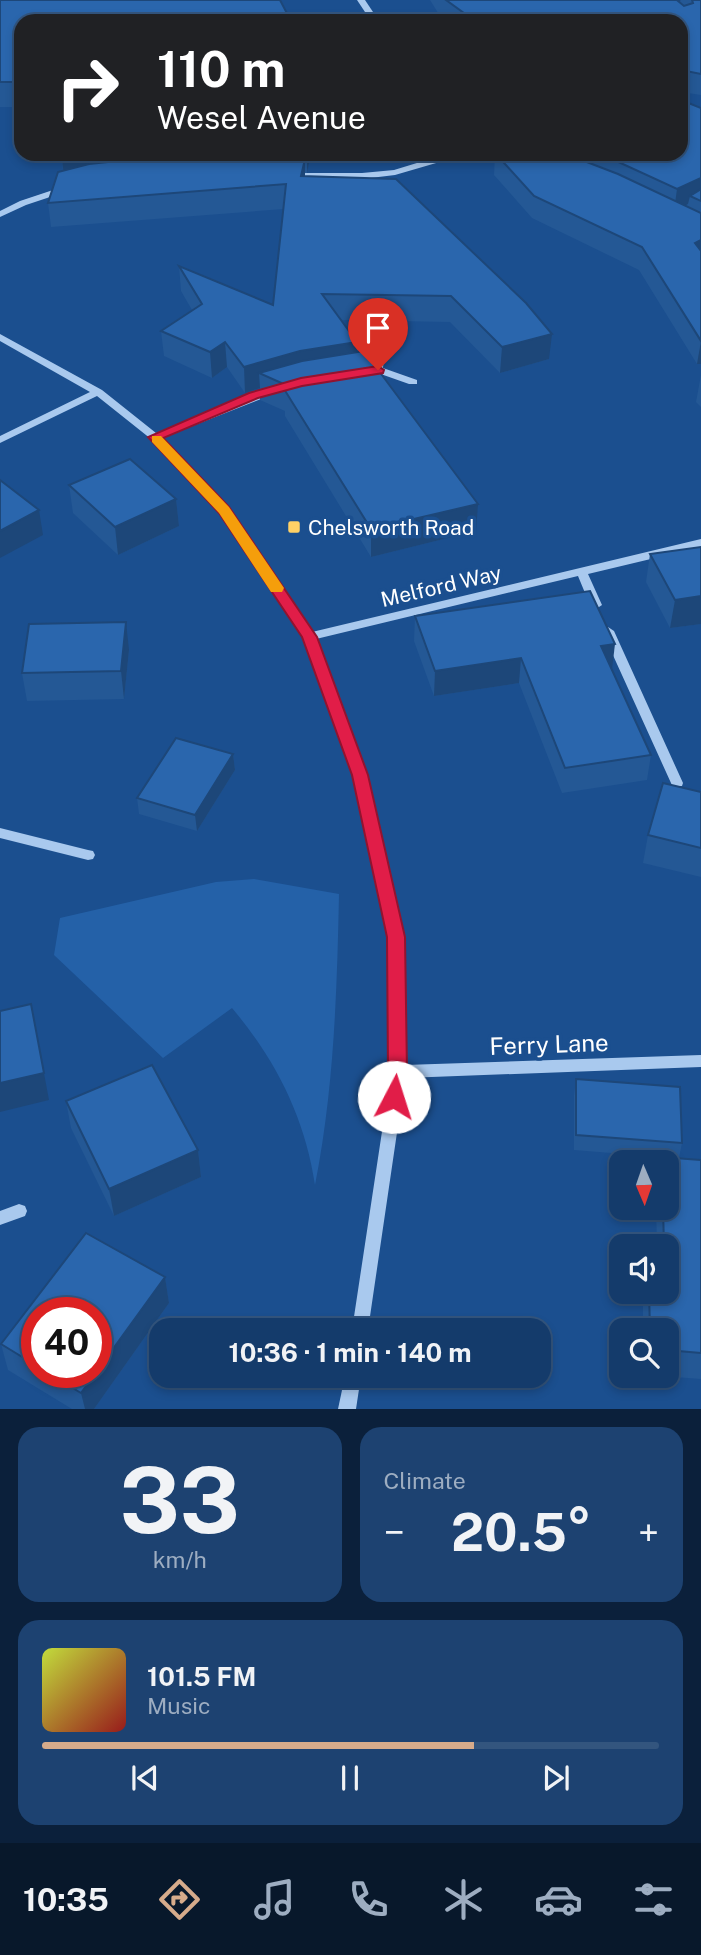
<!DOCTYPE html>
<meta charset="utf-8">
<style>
:root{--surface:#143b6b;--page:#1d4271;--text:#f1f3f6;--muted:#9dadc1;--line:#33557e;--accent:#d6ab8b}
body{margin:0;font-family:"Public Sans",sans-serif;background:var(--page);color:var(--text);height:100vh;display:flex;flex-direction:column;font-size:26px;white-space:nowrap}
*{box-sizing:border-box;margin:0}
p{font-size:23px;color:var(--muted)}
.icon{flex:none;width:38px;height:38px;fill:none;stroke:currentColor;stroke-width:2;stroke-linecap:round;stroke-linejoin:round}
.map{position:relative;height:1409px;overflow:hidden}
.side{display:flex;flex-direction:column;gap:18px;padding:18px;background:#0b203b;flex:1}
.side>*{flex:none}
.banner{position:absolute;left:14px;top:14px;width:674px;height:147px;border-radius:21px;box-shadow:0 4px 10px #0003,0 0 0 2px var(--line);background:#202124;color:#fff;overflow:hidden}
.needle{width:46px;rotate:178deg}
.fabs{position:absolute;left:609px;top:1150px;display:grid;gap:14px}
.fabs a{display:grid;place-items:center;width:70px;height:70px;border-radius:14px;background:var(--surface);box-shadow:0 4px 10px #0003,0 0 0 2px var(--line);font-size:35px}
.speed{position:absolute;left:21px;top:1297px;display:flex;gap:14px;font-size:35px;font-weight:700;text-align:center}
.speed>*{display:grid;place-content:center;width:91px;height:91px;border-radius:50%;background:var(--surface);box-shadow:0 4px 10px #0003,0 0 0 2px var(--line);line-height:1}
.speed .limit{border:10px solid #d22;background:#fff;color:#111}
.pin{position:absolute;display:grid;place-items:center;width:60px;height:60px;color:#fff;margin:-72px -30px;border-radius:50% 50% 50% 0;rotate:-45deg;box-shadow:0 0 7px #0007}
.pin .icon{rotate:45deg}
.me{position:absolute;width:77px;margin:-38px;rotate:5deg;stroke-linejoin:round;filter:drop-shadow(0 0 5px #0008)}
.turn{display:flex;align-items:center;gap:24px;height:147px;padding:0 28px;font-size:32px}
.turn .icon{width:91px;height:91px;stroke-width:2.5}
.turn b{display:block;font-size:49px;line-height:60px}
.big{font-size:52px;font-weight:700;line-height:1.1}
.side .widget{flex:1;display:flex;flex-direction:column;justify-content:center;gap:10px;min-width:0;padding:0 24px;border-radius:21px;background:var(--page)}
.side .dial{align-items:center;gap:0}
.dial b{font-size:91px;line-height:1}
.song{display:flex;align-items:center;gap:21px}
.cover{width:84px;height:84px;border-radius:10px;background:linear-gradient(135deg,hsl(70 70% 55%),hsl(0 70% 35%))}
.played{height:7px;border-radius:4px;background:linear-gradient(90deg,var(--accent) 70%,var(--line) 70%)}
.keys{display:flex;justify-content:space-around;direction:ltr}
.heat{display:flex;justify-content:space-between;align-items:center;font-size:38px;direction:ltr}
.side .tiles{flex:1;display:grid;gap:18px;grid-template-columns:1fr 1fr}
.widget:last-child{grid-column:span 2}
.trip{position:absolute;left:149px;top:1318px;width:402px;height:70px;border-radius:21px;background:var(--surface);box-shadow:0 4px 10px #0003,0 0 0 2px var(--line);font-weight:700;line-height:70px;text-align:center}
.tabs{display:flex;height:112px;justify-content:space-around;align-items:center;background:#08182b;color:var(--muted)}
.tabs .icon{width:49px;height:49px}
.tabs .selected{color:var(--accent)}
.tabs b{font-size:32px;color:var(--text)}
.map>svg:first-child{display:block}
.green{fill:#2461a8}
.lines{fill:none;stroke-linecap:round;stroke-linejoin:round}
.minor{fill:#a9c9ee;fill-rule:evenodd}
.wall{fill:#245895;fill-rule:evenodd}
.shaded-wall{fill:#1d4779}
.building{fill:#2a66ad;stroke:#1d4779;stroke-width:2}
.route{fill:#e11d48;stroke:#92132f;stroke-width:2}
.slow{fill:#f59e0b}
.poi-dot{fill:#ffd166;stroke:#1b4f8f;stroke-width:2.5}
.labels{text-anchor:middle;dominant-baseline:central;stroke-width:7;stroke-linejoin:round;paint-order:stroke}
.poi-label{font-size:21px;fill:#fff;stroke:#1b4f8f;text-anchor:start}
.street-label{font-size:21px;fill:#fff;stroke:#1b4f8f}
.near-street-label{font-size:24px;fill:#fff;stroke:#1b4f8f}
</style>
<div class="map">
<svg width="701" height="1409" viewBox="0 0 701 1409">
<rect width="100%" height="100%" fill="#1b4f8f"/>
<!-- green -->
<path class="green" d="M254,879L339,894C337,992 334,1089 315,1185C305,1118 276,1060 232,1008L163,1058L54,955L60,918L216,882Z"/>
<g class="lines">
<!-- minor -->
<g class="minor">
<polygon points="357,0 365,0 379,21 371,21"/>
<polygon points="511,154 513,156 509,159 443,161 395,175 362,179 299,179 295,176 299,173 362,173 394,170 443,155"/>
<polygon points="65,186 68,187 68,191 26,205 0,217 0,211 20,201"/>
<polygon points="0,334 102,390 156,433 271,388 279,388 279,392 162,438 228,508 312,632 701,539 701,547 588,574 602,605 596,609 590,605 578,576 316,639 366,775 403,937 405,1065 701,1055 701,1067 405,1078 368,1330 352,1330 391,1072 389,937 354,775 303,637 220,512 151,439 97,396 0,443 0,436 90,392 0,341"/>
<polygon points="380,343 385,346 383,368 417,380 417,384 409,384 375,372 375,346"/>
<polygon points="608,627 614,631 683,783 682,786 672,786 671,783 602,631"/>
<polygon points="0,828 88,850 93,851 95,855 93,859 88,860 0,838"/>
<polygon points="19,1204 25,1206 27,1211 25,1216 0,1225 0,1211"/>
<polygon points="345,1376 361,1376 356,1409 338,1409"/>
</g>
</g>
<!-- wall -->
<g class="wall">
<polygon points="0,0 21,21 21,107 0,107"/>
<polygon points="430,0 701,0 701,95 681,92 681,21 447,21 440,16"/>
<polygon points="701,108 701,364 697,364 639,270 532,218 494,175 495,154 681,154"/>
<polygon points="63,154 311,154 307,173 305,173 305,176 549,359 500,373 450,322 341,320 357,352 476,531 371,557 285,416 285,411 260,400 260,388 245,393 227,367 212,378 164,356 161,331 192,310 181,291 179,266 273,305 284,209 51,227 48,203 63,171 62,159"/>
<polygon points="701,375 701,407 696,402"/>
<polygon points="69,485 176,499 179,526 118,555 73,513"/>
<polygon points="701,547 701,624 670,628 646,582 650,554"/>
<polygon points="415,616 612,669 651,755 647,780 562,793 519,683 434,696 414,641"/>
<polygon points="129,650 124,699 27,701 22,673"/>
<polygon points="233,754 235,770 197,831 139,814 137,798"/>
<polygon points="701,792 701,877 643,863 648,835"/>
<polygon points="576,1079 682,1143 679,1158 701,1160 701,1379 662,1376 667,1376 667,1330 643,1330 643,1305 646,1292 667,1292 667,1246 657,1246 656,1208 667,1208 667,1162 660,1162 661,1157 574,1150 574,1095"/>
<polygon points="66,1101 198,1150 201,1177 114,1216 71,1128"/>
<path d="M86,1233L165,1277L169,1303L94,1409H72L8,1370L1,1344ZM37,1312H96V1372H37Z"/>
</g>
<!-- shaded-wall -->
<g class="shaded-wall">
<polygon points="92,154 133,154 135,172 65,185 62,159"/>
<polygon points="307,154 311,154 307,173"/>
<polygon points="305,159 305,183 301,176"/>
<polygon points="701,178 701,198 690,196 688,204 674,211 677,189"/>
<polygon points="701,240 701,260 695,243"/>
<polygon points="552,334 549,359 500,373 502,347"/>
<polygon points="701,341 701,364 697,364"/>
<polygon points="225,342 227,367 212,378 210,352"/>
<polygon points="357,342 357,368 259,373 260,388 245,393 244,367 300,351"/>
<polygon points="176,499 179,526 118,555 115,527"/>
<polygon points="478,504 476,531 371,557 371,529"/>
<polygon points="39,510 43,535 0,558 0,531"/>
<polygon points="701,596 701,624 670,628 675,600"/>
<polygon points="126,622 129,650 124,699 121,671"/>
<polygon points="615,644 612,669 601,646"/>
<polygon points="521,658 519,683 434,696 435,671"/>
<polygon points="233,754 235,770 197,831 195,815"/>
<polygon points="31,1004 49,1100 0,1112 0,1083"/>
<polygon points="198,1150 201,1177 114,1216 109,1189"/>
<polygon points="165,1277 169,1303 94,1409 85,1409 81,1393"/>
</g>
<!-- building -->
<g class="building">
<polygon points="0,0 280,0 291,21 21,21 21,82 0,82"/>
<polygon points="446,0 680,0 678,1 684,6 693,3 692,0 701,0 701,74 681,70 681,21 475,21"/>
<polygon points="681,100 701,108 701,178 677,189 601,154 681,154"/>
<polygon points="63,154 92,154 62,159"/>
<polygon points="496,154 566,154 618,174 701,213 701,240 695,243 701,251 701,341 642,247 534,196"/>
<polygon points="156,157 305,159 301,176 396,179 526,303 552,334 502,347 451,296 322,294 357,342 300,351 244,367 225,342 210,352 161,331 202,304 179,266 273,305 286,184 48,203 58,172 89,164"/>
<polygon points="701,189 701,201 690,196"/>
<polygon points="364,351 478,504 371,529 284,389 286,385 259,373 302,361"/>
<polygon points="130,459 176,499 115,527 69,485"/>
<polygon points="0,480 39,510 0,531"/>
<polygon points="701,547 701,596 675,600 650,554"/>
<polygon points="590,591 615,644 601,646 651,755 565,768 521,658 435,671 415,616"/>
<polygon points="126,622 121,671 22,673 29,624"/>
<polygon points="176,738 233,754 195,815 137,798"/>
<polygon points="663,783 701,792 701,848 648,835"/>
<polygon points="31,1004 44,1073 0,1083 0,1011"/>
<polygon points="152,1065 198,1150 109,1189 66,1101"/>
<polygon points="576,1079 680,1087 682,1143 576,1135"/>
<polygon points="661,1157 701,1160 701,1353 667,1350 667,1330 650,1330 649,1292 667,1292 667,1246 664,1246 663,1208 667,1208 667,1162 661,1162"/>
<polygon points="86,1233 165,1277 81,1393 46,1372 96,1372 96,1312 37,1312 37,1366 1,1344"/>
</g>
<!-- route -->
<polygon class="route" points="378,366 384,370 383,373 302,386 258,398 163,438 229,507 317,637 368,775 405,937 407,1072 401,1103 388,1103 385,1097 388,1072 387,937 352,775 302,637 219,513 148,437 249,393 301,378"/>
<!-- slow -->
<polygon class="slow" points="152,436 161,436 229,507 284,588 282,592 271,592 219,513 152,442"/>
<!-- markers -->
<rect class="poi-dot" x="287" y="520" width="14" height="14" rx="3.5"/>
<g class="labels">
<!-- poi labels -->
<g class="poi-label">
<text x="308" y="527">Chelsworth Road</text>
</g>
<!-- street labels -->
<g class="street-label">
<text transform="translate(441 586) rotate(-13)">Melford Way</text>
</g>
<!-- near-street labels -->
<g class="near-street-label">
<text transform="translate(549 1044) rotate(-2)">Ferry Lane</text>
</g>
</g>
</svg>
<div class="fabs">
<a><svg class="needle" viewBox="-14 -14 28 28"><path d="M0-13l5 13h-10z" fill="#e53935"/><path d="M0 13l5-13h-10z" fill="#9dadc1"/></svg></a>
<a><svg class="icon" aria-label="sound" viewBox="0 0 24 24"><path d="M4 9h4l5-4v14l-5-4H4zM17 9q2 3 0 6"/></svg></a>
<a><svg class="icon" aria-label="search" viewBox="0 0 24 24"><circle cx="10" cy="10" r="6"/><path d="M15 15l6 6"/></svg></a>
</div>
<div class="speed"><div class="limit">40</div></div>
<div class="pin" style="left:378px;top:370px;background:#d93025"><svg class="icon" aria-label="arrive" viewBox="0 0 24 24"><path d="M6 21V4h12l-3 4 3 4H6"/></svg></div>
<svg class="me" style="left:394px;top:1097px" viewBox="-20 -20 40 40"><circle r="19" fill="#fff"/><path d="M0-13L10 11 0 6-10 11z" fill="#e11d48"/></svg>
<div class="trip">10:36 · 1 min · 140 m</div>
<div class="banner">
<div class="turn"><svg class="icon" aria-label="right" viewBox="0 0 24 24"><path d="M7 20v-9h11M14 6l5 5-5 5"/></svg><div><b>110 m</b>Wesel Avenue</div></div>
</div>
</div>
<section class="side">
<div class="tiles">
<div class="widget dial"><b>33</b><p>km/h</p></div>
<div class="widget"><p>Climate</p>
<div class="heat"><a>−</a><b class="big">20.5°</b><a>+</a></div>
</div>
<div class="widget">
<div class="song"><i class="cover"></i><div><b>101.5 FM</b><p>Music</p></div></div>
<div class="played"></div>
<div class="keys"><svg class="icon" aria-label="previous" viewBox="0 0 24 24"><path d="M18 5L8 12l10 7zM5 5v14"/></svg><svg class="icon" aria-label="pause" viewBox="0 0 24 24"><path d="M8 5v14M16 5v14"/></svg><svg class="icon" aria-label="next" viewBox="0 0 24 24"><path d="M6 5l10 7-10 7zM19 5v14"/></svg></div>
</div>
</div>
</section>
<nav class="tabs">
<b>10:35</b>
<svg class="icon selected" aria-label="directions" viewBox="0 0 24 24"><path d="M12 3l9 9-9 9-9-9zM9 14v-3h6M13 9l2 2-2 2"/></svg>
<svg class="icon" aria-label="music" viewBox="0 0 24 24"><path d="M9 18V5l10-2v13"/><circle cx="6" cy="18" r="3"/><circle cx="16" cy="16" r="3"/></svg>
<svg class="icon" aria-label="phone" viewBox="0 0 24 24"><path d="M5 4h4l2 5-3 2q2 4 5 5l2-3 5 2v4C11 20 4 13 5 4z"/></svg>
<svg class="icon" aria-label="climate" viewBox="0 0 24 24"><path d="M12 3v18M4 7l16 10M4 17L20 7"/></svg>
<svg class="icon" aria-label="car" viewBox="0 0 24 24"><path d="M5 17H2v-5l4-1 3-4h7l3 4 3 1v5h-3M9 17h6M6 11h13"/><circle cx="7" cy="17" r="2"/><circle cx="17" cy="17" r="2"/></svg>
<svg class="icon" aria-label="filters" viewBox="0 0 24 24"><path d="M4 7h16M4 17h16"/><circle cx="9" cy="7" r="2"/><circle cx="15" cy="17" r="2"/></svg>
</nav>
